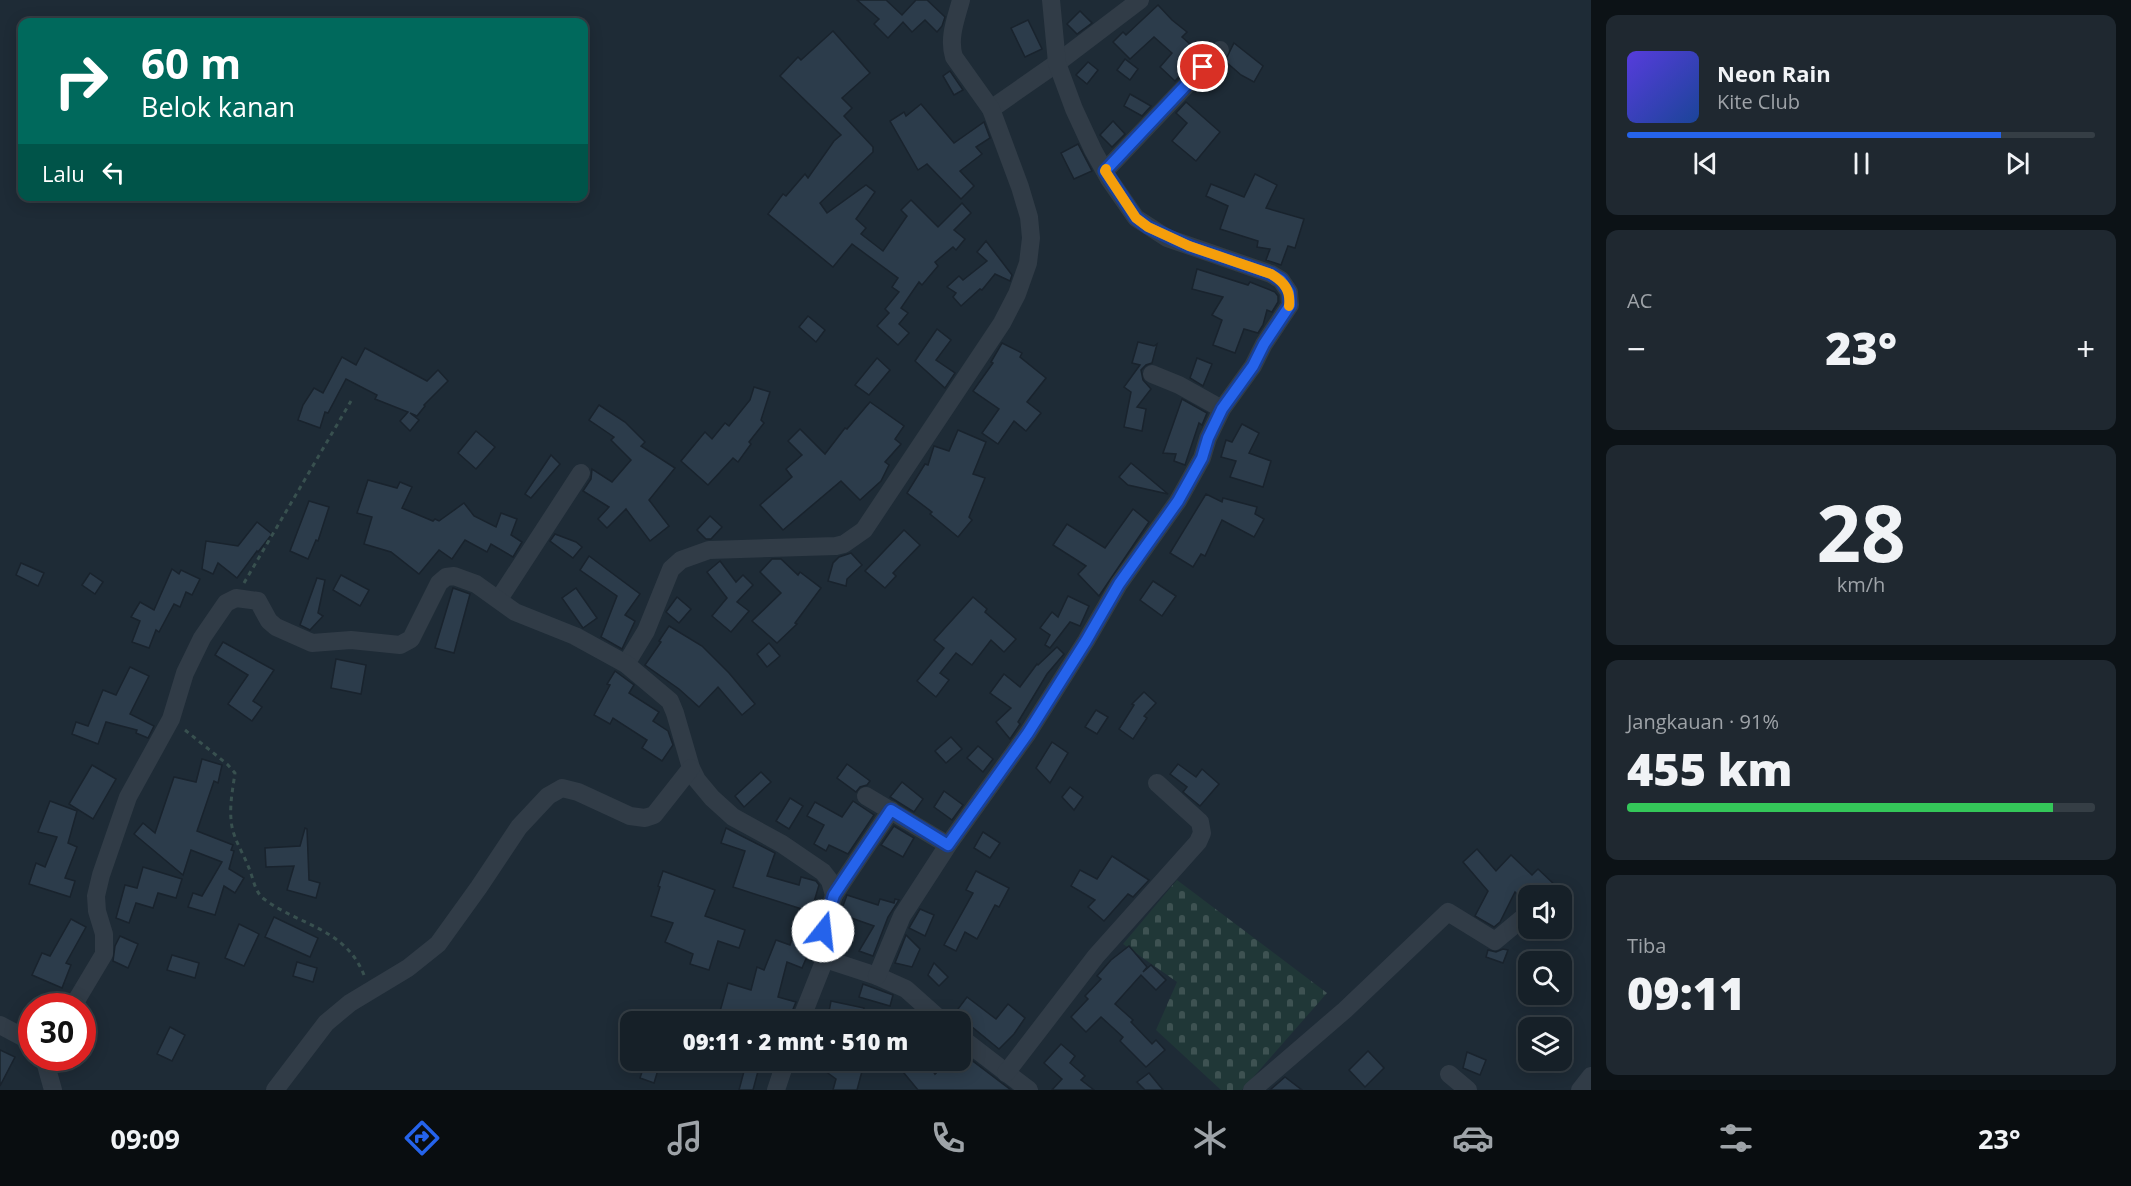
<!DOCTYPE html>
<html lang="id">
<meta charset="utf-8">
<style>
:root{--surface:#162028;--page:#1f2830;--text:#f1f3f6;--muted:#9ea3a8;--line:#353e45;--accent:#2563eb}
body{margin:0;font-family:"Open Sans",sans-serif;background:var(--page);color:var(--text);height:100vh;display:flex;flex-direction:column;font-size:22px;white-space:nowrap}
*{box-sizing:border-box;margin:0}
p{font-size:20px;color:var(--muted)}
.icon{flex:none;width:33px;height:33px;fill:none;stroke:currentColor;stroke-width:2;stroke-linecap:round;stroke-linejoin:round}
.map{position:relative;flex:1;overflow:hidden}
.side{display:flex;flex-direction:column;gap:15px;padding:15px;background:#0c1216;width:540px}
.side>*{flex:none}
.guide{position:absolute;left:18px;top:18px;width:570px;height:183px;border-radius:12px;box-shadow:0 3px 15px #0003,0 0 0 2px var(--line);background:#00695c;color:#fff;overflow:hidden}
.tools{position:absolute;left:1518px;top:885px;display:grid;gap:12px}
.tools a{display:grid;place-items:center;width:54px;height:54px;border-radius:12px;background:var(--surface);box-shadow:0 3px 15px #0003,0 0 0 2px var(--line);font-size:30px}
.speed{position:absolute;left:18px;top:993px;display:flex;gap:12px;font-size:30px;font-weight:700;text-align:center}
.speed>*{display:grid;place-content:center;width:78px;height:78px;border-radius:50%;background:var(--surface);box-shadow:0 3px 15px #0003,0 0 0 2px var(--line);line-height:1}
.speed .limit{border:9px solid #d22;background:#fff;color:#111}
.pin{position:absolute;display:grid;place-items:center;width:51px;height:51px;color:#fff;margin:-26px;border:3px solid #fff;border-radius:50%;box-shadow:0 2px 6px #0007}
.me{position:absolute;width:66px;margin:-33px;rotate:16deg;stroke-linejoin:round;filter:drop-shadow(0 0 4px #0008)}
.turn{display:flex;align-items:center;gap:21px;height:126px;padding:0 24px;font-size:27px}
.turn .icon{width:78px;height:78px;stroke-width:2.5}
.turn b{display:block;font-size:42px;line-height:51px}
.then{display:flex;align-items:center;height:57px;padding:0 24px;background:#0003;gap:12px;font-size:22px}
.big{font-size:45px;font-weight:800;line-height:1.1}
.side .card{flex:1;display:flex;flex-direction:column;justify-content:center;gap:9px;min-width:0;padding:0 21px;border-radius:12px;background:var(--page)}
.side .dial{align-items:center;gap:0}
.dial b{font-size:78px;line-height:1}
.song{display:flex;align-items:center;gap:18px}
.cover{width:72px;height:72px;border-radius:9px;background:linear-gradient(135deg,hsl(250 70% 55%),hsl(220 70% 35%))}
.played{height:6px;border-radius:3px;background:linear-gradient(90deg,var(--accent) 80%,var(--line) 80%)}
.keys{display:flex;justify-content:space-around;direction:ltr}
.heat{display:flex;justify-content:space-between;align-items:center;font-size:33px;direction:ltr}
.charge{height:9px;border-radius:4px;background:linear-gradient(90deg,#34c759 91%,var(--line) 0)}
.trip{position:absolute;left:620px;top:1011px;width:351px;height:60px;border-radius:12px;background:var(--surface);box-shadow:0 3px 15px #0003,0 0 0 2px var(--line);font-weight:800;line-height:60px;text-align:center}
.tabs{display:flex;height:96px;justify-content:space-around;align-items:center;background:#090d10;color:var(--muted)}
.tabs .icon{width:42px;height:42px}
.tabs .selected{color:var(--accent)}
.tabs b{font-size:27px;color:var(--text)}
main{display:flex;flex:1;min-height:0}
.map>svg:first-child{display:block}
.cemetery{fill:url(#cemetery-stones)}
.building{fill:#2c3c4b;stroke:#19232d;stroke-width:1.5}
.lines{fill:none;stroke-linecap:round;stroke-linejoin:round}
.path{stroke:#38504f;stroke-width:3;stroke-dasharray:4.5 4.5;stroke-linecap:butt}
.minor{stroke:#313c47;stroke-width:18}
.route-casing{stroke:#184099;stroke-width:15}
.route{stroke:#2563eb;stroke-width:10}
.slow{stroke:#f59e0b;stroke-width:10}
</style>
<main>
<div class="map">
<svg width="1591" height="1090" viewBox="0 0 1591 1090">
<defs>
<pattern id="cemetery-stones" width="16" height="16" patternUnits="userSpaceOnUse" patternTransform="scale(1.5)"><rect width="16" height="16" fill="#203737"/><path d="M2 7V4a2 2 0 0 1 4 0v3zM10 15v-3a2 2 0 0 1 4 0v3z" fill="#3e5252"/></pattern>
</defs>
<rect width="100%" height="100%" fill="#1e2b36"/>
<!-- cemetery -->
<polygon class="cemetery" points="1177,880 1327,993 1242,1090 1221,1090 1156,1030 1177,982 1123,944"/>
<!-- building -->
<g class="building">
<polygon points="857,0 886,0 902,15 916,0 927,0 945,17 942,26 937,32 925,20 912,32 903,22 888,38 874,24 879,19"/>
<polygon points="1158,5 1172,20 1187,32 1182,37 1201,54 1175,81 1160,67 1172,53 1154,37 1130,59 1113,42 1123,32 1126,35"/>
<polygon points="1080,11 1092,23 1077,34 1067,24"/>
<polygon points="1028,20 1042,49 1025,57 1011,28"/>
<polygon points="833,31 870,73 842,98 852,108 844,116 873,147 873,152 820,203 827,213 866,185 875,192 856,219 866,228 861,234 883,251 907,216 901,210 911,200 938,227 962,203 971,213 954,230 965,239 956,250 953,247 935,262 938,266 922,285 919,282 901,308 908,313 899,324 909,333 898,345 877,326 889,313 885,309 899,292 892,287 898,278 852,244 833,267 768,214 783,194 786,196 805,174 808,178 834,141 841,135 780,76 798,57 801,60"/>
<polygon points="1234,43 1263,66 1254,82 1241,75 1225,61"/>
<polygon points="1125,59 1138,69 1130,80 1117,70"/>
<polygon points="1088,62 1098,70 1087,84 1076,75"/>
<polygon points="950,71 963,90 954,95 943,76"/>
<polygon points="1130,94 1151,106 1142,116 1124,106"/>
<polygon points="1186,102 1220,132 1196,161 1172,141 1187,123 1176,113"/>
<polygon points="921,104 954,143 984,122 990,138 976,147 982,154 960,171 974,186 961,199 927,164 918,170 890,121 904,112 906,116"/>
<polygon points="1113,121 1125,134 1112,147 1100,135"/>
<polygon points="1078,144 1092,171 1074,179 1061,153"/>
<polygon points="1255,174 1277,185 1266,208 1304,219 1295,248 1288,246 1281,265 1266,260 1270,249 1257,247 1258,241 1220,229 1228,206 1206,196 1211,184 1244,197"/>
<polygon points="986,241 1012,275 1010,281 995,274 982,290 980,289 961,306 953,297 956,293 947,287 959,276 963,280 987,261 977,252"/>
<polygon points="1197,269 1248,285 1250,282 1275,292 1278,296 1278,302 1272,312 1267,310 1263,325 1258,333 1244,329 1235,353 1213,345 1222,320 1212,315 1223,297 1192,289"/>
<polygon points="808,316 825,330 816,342 799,327"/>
<polygon points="937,329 951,340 936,360 955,373 945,388 915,361"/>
<polygon points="1138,342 1154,346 1157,344 1152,363 1146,365 1141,370 1143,380 1151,389 1137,407 1146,409 1142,431 1124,427 1131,392 1124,387 1140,365 1132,363"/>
<polygon points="1002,343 1022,353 1020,357 1046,378 1027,402 1041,413 1026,431 1014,421 998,444 982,433 999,409 973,391 993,363 991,362"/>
<polygon points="365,348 427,381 438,370 448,381 424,405 425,406 417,416 410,413 419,420 410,431 400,421 408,412 375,399 377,395 346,379 328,413 325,412 320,428 298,420 303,405 314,388 323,393 342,357 356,365"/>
<polygon points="877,358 890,370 869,395 855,385"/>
<polygon points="1197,358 1212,364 1203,386 1190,378"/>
<polygon points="754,387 770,392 761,420 764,423 749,442 751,444 738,462 733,458 708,485 681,461 705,432 712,439 725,423 729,426 750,400"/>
<polygon points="1182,399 1207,413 1202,425 1199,423 1185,465 1174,461 1176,454 1163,453"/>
<polygon points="870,402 904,426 895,439 901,444 885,462 889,465 881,481 860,500 841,481 783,530 760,505 792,477 786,469 802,455 788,441 800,429 825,454 845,428 847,429"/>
<polygon points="599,405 625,422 645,442 641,446 675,468 649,500 669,526 650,541 626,509 607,528 598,519 609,507 583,491 591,479 592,469 612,482 631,460 611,440 614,437 589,420"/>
<polygon points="1242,424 1259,433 1249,453 1271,461 1263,487 1230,477 1236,461 1221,457 1226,440 1232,442"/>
<polygon points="958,430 986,442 973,474 985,478 969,517 972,520 958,537 930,514 932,512 907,493 925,464 928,465 934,446 949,451"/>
<polygon points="476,431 495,447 476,469 458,453"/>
<polygon points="551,455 560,464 531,498 525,494"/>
<polygon points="1131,463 1168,494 1128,485 1119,477"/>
<polygon points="368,480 397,488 400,482 412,487 402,508 433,521 435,519 439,521 464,503 474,516 496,527 501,513 517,519 511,535 522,542 513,557 491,544 487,552 465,540 452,559 439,550 419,574 391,552 364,544 372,517 357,513"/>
<polygon points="1206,494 1222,502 1223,498 1257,507 1255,514 1264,519 1254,537 1222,520 1205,556 1201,554 1193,567 1170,553"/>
<polygon points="309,501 329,507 318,541 316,540 308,559 290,551"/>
<polygon points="1133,509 1149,522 1099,596 1078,574 1086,566 1053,545 1067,524 1105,548"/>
<polygon points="710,516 722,527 711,539 706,539 697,530"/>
<polygon points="257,522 272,534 258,552 257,551 237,578 218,563 213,574 202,569 206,541 238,546"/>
<polygon points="904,530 920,545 893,573 896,576 885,588 865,571"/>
<polygon points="555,534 576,542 582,547 573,558 550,541"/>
<polygon points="851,553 862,565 847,579 846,586 828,581 833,563 839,557"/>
<polygon points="589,556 640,594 625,615 635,621 622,649 601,637 617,596 580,570"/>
<polygon points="772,559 781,559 798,575 800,572 821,588 795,623 797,624 777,643 752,621 781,593 760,572"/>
<polygon points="720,561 736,582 743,575 753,585 737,602 749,611 731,632 712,616 727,598 707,572"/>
<polygon points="21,563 44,573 38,586 16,575"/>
<polygon points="172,569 179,574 181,570 200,579 192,595 186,592 180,607 174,604 159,632 156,630 149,648 132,642 140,621 131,617 140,602 154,610"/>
<polygon points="90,573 103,582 95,594 82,585"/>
<polygon points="341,575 369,590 360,606 333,590"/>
<polygon points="317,578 325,580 318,613 323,616 310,630 300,625"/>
<polygon points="1153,581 1176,596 1162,616 1140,600"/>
<polygon points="453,588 470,594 454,653 435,648"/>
<polygon points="576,588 597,618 583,628 562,598"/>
<polygon points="1068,596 1089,606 1080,626 1070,622 1050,648 1045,645 1050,635 1040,628 1052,612 1058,617"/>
<polygon points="677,597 691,609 679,623 666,612"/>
<polygon points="973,597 987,609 985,612 1016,639 1004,652 991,640 972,665 956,653 940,673 949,680 936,697 917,681 944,648 934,640"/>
<polygon points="669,626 702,646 729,673 755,704 742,715 718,687 699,707 679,689 645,665 661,642 659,641"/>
<polygon points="223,642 274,670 253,701 262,707 252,721 228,704 248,675 215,655"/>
<polygon points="769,643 780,656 767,667 757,654"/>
<polygon points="1057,647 1064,654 1047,674 1018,722 1020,724 1010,739 996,722 1011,708 990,693 1004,674 1020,687 1037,664 1038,665"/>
<polygon points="336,659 366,665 361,694 331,688"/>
<polygon points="130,667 149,676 130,714 154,726 148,738 136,733 137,730 106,722 98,744 72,734 76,722 88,726 103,690 116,695"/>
<polygon points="615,671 634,685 629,693 659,712 653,721 668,731 673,745 662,761 642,748 647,740 613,718 610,724 594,715 610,685 607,684"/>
<polygon points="1144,692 1156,703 1144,716 1147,718 1133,739 1119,729 1134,705 1132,704"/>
<polygon points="1096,710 1108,717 1097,734 1085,727"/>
<polygon points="951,737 962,749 946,763 935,751"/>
<polygon points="1052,742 1068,753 1050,783 1036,768"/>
<polygon points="978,746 993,759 983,772 967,758"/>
<polygon points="202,759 222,765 218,783 214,781 197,831 233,845 231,850 234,851 229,869 244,878 235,893 224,886 215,915 188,907 193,893 202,896 222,862 191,850 183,875 134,834 143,823 155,833 174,777 196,782"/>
<polygon points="847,764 870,781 867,785 860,787 856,792 837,778"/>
<polygon points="1178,764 1196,777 1202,769 1219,784 1200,806 1183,792 1187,787 1170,774"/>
<polygon points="92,765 116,779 93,819 69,804"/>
<polygon points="761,772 771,782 744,807 735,796"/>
<polygon points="902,782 923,799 914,812 890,797"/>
<polygon points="1070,787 1083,797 1074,810 1062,797"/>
<polygon points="944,791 963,805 952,820 934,807"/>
<polygon points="790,798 803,806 789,829 776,821"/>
<polygon points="50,801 77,811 68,843 77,847 65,878 75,881 70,897 29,884 36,863 45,867 57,837 38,832"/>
<polygon points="853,801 874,815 848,854 829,845 826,851 814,844 824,825 807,816 815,802 842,817"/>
<polygon points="894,826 914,838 903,857 881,845"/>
<polygon points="305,828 307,829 309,880 320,883 316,898 287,890 294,866 266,867 265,848 300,846"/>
<polygon points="726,828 775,853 767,876 799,885 801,877 816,881 819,885 811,912 733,887 745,851 721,843"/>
<polygon points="983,832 1000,843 990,858 974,848"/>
<polygon points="1477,849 1496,871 1511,855 1532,875 1538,869 1557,887 1549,896 1528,896 1528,905 1515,892 1500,922 1494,927 1475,916 1488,891 1463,862"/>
<polygon points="1112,856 1149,880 1133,897 1128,894 1104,921 1088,907 1095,900 1071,886 1080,870 1097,879"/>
<polygon points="143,867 182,879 176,898 158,893 153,908 136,903 129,923 116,918 125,885 137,888"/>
<polygon points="663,871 715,890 705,916 745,930 739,948 718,941 709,970 690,964 693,954 665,942 673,923 651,916 660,887 658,886"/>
<polygon points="976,871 1009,888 999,907 995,905 977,939 965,932 956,951 944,945 973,893 966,890"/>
<polygon points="847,895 878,905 880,899 894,903 895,899 899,900 888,917 873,956 859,951 874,926 840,914"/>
<polygon points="920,909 934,915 925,936 909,928"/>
<polygon points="799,914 815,919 812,930 811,947 802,968 787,962 778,997 796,1002 791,1014 778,1011 775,1022 717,1022 728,983 751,990 757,967 764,970 776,940 790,945"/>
<polygon points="274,917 318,938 310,957 265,937"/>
<polygon points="71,919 86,927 66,963 71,965 62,988 32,975 42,953 50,956"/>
<polygon points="239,924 259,934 244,966 225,958"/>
<polygon points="906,935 920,949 912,967 895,963"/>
<polygon points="120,936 138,944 128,968 113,961 115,946"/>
<polygon points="1129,946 1147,967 1143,972 1151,965 1166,980 1156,990 1141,975 1115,1004 1133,1020 1131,1022 1152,1044 1156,1040 1165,1050 1146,1067 1120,1041 1123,1037 1101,1017 1086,1032 1071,1017 1088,999 1085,996 1101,979 1097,976 1111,960"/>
<polygon points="1503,949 1508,950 1503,963 1486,957 1488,950 1496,952"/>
<polygon points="172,955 199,963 195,978 167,970"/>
<polygon points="297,962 317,968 313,982 293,976"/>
<polygon points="934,963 948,977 939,986 928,975"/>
<polygon points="863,984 893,995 890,1006 859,997"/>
<polygon points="967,997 996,1019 1008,1004 1025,1018 1014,1034 999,1049 955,1013"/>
<polygon points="831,1001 864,1008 861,1022 827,1022"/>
<polygon points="170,1027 185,1035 172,1061 157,1054"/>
<polygon points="1061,1044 1075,1056 1070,1063 1085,1076 1081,1080 1094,1090 1052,1090 1062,1079 1044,1063"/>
<polygon points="0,1050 15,1057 0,1086"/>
<polygon points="1368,1051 1384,1068 1365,1087 1349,1070"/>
<polygon points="960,1052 962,1053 1011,1090 918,1090 899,1067 907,1060 925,1060 935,1074 950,1060 960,1060"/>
<polygon points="1467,1052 1486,1060 1480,1075 1463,1068"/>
<polygon points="646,1060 661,1060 654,1083 640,1078"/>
<polygon points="747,1060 761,1060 753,1090 739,1090"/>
<polygon points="810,1060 865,1060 857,1090 833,1090 836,1079"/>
<polygon points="1149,1073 1163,1090 1145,1090 1137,1082"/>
<polygon points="1285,1077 1302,1090 1270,1090"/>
</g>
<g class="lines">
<!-- path -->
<g class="path">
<polyline points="244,583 351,401"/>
<path d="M185,730L227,764L235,773C232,794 227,817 235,837C239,848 246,859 250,871C254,881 255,892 264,899C300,926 345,928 364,975"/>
</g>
<!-- minor -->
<g class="minor">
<polyline points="991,109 1057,63 1140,0"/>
<polyline points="1105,171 1220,50"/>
<polyline points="1152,374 1179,385 1222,409"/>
<polyline points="499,599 581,473"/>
<path d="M626,664L646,631L671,569L681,560L709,550L836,546L844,544L864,530L1002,323L1017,294L1028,263L1031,238L1029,217L1020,187L991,109L954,57C948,38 956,19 961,0"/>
<polyline points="866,796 948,845"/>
<polyline points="834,895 891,810"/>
<polyline points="825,959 877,976 906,989 943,1022"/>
<polyline points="877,976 902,916 948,845 1028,733 1086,641 1119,584 1178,501 1202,458 1208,438 1222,409 1253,366 1264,344 1290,305 1289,292 1281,280 1271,274 1167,238 1136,218 1109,179 1093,150 1074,109 1057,63 1051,0"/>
<polyline points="73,1006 104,954 104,934 97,911 96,896 101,875 128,797 171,719 185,673 202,638 226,603 236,598 258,601 269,621 276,627 312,643 351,640 400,645 411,639 439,583 446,577 454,576 476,584 515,612 575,636 626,664 670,701 675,713 691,768 697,780 712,798 733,817 782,844 823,872 830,881 834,895 823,931 822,946 825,959 800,1022"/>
<polyline points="0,1025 32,1042"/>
<polyline points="960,1037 1029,1090"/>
<polyline points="46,1058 46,1065 53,1090"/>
<polyline points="1006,1073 1096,956 1198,842 1202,833 1200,822 1157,783"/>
<polyline points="1449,1074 1468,1090"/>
<polyline points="275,1090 326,1023 350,1003 408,968 438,944 479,887 519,827 548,796 562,788 578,792 630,816 645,818 654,815 691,768"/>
<polyline points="776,1090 786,1060"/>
<polyline points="1252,1090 1345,1010 1448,912 1495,941 1525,916"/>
<polyline points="1580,1090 1591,1076"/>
</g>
</g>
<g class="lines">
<!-- route casing -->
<g class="route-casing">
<polyline id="route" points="823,931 834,895 891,810 948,845 1028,733 1086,641 1119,584 1178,501 1202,458 1208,438 1222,409 1253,366 1264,344 1290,305 1289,292 1281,280 1271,274 1189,246 1148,227 1136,218 1105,171 1203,67"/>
</g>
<!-- route -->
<use href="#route" class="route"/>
<!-- slow -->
<path class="slow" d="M1106,169L1105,171L1136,218L1148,227L1189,246L1271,274C1284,282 1291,290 1289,306"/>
</g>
</svg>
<div class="tools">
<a><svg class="icon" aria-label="sound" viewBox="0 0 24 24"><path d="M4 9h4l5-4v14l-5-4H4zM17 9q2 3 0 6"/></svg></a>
<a><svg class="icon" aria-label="search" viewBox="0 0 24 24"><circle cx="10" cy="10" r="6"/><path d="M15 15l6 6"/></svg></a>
<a><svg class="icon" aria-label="layers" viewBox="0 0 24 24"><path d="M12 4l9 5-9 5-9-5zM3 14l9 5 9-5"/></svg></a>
</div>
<div class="speed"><div class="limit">30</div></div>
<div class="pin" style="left:1203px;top:67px;background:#d93025"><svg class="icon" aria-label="arrive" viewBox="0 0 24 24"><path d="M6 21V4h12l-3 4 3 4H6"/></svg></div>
<svg class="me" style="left:823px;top:931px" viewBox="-20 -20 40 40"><circle r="19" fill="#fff"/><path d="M0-13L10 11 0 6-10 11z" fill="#2563eb"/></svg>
<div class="trip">09:11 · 2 mnt · 510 m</div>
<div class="guide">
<div class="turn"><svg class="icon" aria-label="right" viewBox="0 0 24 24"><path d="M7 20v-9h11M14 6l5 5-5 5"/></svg><div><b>60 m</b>Belok kanan</div></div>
<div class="then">Lalu<svg class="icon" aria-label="left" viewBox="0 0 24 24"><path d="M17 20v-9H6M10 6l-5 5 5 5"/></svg></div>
</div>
</div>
<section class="side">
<div class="card">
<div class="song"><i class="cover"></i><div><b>Neon Rain</b><p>Kite Club</p></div></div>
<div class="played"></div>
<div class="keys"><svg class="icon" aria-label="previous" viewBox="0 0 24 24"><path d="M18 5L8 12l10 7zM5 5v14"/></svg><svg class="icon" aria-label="pause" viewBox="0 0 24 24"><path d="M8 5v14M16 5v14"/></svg><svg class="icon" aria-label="next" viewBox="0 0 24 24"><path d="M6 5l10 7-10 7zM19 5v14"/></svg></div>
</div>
<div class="card"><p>AC</p>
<div class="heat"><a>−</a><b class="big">23°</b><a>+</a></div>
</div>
<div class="card dial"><b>28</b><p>km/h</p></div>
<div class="card"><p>Jangkauan · 91%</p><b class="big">455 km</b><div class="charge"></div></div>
<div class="card"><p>Tiba</p><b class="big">09:11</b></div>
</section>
</main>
<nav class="tabs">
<b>09:09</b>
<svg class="icon selected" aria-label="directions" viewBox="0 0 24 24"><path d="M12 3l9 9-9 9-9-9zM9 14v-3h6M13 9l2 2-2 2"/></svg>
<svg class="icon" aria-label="music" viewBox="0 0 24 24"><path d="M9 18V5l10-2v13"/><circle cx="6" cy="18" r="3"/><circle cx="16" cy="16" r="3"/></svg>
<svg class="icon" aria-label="phone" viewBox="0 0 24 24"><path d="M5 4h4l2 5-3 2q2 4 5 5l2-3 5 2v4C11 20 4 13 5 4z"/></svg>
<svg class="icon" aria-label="climate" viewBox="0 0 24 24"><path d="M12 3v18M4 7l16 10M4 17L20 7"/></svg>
<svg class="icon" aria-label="car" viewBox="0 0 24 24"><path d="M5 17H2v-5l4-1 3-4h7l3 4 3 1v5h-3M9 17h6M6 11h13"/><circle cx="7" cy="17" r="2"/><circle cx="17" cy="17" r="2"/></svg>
<svg class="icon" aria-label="filters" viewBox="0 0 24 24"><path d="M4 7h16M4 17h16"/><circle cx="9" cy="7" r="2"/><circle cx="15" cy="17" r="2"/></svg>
<b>23°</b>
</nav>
